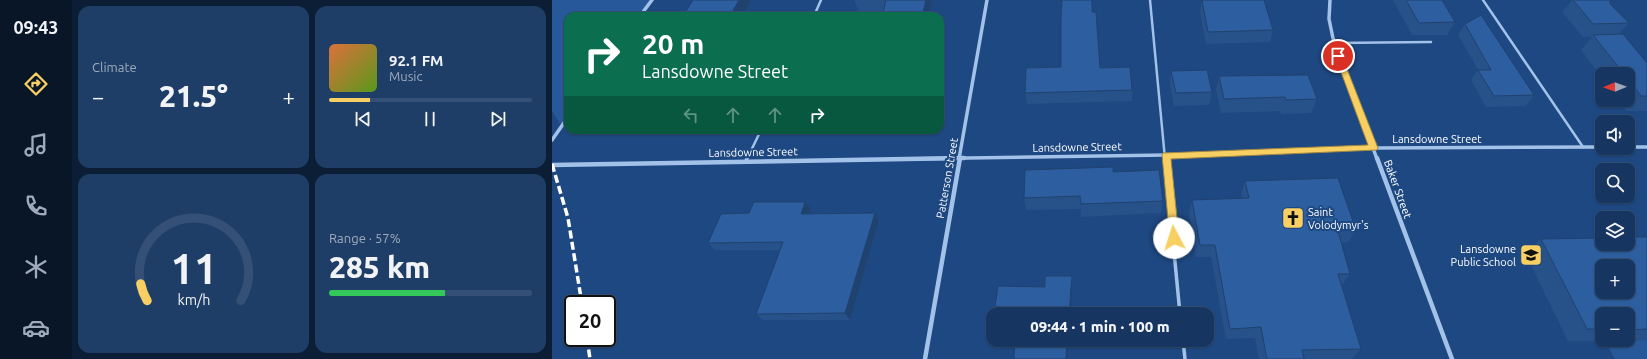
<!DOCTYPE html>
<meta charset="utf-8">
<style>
:root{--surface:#163661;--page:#1f3e67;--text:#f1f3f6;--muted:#9eabbd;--line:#355076;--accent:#f8cf62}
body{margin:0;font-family:Ubuntu,sans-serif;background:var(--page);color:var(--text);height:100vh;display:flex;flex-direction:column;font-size:15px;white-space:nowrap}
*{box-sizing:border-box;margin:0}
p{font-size:13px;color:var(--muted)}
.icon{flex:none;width:22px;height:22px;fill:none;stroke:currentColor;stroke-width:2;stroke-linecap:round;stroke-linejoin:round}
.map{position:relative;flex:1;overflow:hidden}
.details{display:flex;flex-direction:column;gap:6px;padding:6px;background:#0c1e35;width:480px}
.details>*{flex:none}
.banner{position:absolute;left:12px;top:12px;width:380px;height:122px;border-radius:12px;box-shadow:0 1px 3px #0004,0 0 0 1px var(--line);background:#0b6e4f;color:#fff;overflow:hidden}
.needle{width:26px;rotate:269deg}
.controls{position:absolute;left:1043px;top:67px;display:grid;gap:8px}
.controls a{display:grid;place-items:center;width:40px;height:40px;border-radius:8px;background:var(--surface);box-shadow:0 1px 3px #0004,0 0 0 1px var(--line);font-size:20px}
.speed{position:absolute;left:12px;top:295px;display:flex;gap:8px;font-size:20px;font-weight:700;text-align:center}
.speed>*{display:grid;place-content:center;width:52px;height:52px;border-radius:50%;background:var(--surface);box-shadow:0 1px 3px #0004,0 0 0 1px var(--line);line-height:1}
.speed .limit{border:2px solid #111;border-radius:6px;background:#fff;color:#111}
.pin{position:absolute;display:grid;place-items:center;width:34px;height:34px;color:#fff;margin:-17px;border:2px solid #fff;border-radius:50%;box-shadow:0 1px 4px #0007}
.me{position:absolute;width:44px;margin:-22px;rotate:355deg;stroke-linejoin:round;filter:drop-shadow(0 0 3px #0008)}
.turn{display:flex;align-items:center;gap:14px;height:84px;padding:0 12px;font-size:18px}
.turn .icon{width:52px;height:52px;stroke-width:2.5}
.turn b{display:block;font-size:28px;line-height:34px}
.lanes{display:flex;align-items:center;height:38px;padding:0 12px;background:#0003;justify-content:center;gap:20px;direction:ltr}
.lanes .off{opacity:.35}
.big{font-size:30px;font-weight:800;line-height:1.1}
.details .card{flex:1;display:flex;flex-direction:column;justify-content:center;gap:6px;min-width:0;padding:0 14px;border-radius:12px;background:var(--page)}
.details .dial{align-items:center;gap:0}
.dial svg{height:104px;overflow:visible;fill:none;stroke:var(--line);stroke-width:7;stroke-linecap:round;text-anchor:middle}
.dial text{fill:var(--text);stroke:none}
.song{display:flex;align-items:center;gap:12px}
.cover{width:48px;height:48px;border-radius:6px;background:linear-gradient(135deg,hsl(20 70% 55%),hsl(90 70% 35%))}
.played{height:4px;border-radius:2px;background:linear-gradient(90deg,var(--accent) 20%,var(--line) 20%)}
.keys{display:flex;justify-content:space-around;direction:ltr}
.heat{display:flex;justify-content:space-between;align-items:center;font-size:22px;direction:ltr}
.charge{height:6px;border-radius:3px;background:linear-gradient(90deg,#34c759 57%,var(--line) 0)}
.details .tiles{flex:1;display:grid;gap:6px;grid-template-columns:repeat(2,1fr)}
.trip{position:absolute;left:434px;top:307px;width:228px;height:40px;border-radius:12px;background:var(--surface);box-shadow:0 1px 3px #0004,0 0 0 1px var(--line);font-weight:800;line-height:40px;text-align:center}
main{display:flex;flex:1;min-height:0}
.tabs{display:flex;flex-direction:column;width:72px;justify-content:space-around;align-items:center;background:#091627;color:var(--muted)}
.tabs .icon{width:28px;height:28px}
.tabs .active{color:var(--accent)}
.tabs b{font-size:18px;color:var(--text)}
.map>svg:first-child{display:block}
.green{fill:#27599a}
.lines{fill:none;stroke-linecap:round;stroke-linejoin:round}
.service-far1{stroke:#a3c2e9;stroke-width:2.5}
.service{stroke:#a3c2e9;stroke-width:3.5}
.minor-far1{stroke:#a3c2e9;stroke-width:3.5}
.minor{stroke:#a3c2e9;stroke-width:4.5}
.rail{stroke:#fff;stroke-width:3.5;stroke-dasharray:8 3.5;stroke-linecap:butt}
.wall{fill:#275189;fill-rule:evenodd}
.shaded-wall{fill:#20426f}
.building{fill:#2d5e9f;stroke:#20426f;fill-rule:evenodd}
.route{fill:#f8cf62;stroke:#a18740}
.labels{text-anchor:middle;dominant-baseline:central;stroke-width:4;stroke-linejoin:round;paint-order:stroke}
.street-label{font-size:11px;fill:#fff;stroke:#1e4881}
.poi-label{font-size:11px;fill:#fff;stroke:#1e4881;text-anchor:start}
</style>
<main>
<nav class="tabs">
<b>09:43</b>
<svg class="icon active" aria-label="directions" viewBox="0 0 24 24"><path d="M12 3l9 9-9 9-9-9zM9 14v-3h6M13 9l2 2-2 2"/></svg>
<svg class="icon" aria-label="music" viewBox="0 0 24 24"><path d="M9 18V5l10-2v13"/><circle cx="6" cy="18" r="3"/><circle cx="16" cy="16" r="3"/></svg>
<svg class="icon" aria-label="phone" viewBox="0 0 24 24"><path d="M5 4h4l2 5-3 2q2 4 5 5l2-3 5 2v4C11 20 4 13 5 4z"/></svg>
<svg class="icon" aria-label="climate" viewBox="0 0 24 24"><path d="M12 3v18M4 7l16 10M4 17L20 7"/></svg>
<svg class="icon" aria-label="car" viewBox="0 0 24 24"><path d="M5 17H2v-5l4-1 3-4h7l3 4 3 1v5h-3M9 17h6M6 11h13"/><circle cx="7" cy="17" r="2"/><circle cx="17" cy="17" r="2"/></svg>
</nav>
<section class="details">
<div class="tiles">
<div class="card"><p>Climate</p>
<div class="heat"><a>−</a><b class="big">21.5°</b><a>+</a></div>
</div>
<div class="card">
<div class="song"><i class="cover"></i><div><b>92.1 FM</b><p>Music</p></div></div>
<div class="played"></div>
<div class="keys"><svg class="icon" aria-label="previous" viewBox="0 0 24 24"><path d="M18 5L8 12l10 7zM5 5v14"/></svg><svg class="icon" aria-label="pause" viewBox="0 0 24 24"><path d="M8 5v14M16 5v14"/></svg><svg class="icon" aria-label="next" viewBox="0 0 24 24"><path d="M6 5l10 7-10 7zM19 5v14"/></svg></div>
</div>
<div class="card dial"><svg viewBox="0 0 100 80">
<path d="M14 69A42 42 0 1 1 86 69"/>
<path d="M14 69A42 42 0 0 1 9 56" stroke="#f8cf62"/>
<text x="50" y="56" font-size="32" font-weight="700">11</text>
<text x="50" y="72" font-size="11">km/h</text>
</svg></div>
<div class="card"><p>Range · 57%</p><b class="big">285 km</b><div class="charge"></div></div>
</div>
</section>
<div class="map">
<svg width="1095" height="359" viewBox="0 0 1095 359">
<rect width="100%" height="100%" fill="#1e4881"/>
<!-- green -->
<g class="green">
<polygon points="0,0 101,0 90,16 16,16 16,121 11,128 0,111"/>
<polygon points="1095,340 1095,359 1063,359 1053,341"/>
</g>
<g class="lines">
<!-- service-far1 -->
<g class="service-far1">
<polyline points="598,0 613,159"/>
<polyline points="931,0 1031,147"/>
<polyline points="262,16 269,0"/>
<polyline points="782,43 879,42"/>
<polyline points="195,159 209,130"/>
</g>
<!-- service -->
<g class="service">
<polyline points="613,158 628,314"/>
<polyline points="194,161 195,158"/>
<polyline points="631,340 633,359"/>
</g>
<!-- minor-far1 -->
<g class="minor-far1">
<polyline points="778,0 777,19 782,43 825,159"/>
<polyline points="88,16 100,0"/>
<polyline points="0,140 16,117"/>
<polyline points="1076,147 1095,147"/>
<polyline points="351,159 614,155 822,148 1050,147"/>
<polyline points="407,159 435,0"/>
</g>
<!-- minor -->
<g class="minor">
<polyline points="825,158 900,359"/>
<polyline points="0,165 412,158"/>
<polyline points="373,359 408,158"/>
</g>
<!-- rail -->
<g class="rail">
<polyline points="0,164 16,218 30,304"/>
<polyline points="35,338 38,359"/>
</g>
</g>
<!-- wall -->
<g class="wall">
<polygon points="302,0 380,0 377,16 331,11 307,12"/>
<polygon points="510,0 540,0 540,12 548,68 580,90 580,101 475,104 473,93 509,67"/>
<polygon points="650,0 721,30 718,42 654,44 648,12"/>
<polygon points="841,0 890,0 903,22 895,35 860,35"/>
<polygon points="1020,0 1058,0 1058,4 1077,23 1067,34 1095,63 1095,111 1074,111 1066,100 1076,100 1076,74 1050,74 1050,78 1029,50 1040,37 1031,37 1010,12"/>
<polygon points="913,24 982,95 974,106 934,107 919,80 926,70 906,35"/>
<polygon points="619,71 660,92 657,105 622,106 618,84"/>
<polygon points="667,76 765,99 759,113 729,114 728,111 669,113 664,90"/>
<polygon points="561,172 611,201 609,213 529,217 529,209 474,210 472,198"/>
<polygon points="693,181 804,230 796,242 789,243 798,274 790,285 809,349 800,359 707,359 703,338 674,339 659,257 644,257 637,213 640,200 690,198 689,194"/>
<polygon points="253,202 259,209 257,214 323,213 327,220 298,320 211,320 204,314 228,250 163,250 156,243 197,213"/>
<path d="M1095,237V340L1053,341H1016L973,253L989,239ZM1050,314H1076V340H1050Z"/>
</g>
<!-- shaded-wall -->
<g class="shaded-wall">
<polygon points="187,0 199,0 190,16 178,16"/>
<polygon points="374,0 380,0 377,16 370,16"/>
<polygon points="253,202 259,209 255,221 249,214"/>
<polygon points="323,213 327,220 298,320 293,313"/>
<polygon points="520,276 520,284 519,314 518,314"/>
<polygon points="515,340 516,340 515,359 514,359"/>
</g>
<!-- building -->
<g class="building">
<polygon points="141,0 187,0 178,16 131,16"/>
<polygon points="334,0 374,0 370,16 330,16"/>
<polygon points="510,0 540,0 540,12 544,12 548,68 578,67 580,90 473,93 474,68 509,67 509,18"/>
<polygon points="650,0 712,0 721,30 656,32"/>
<polygon points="854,0 890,0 903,22 867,23"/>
<polygon points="1021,0 1058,0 1058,4 1077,23 1041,24"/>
<polygon points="929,15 982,95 942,96 926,70 939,70 913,24"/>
<polygon points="1071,34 1095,63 1095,96 1089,96 1076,79 1076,74 1072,74 1041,35"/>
<polygon points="655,70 660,92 624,93 619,71"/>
<polygon points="756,75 765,99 734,100 733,97 672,99 667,76"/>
<polygon points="561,167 561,172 607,170 611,201 529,204 528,196 472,198 473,170"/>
<polygon points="786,178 804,230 786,231 798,274 786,274 809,349 750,350 752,359 715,359 709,327 678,329 663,245 648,245 640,200 697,198 693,181"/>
<polygon points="202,202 253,202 249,214 323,213 293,313 204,314 231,242 156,243 169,214 197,213"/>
<path d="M1076,237H1095V329L1076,330V314H1050V329H1035L989,239L1050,238V244H1076ZM1050,266H1076V292H1050Z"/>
<polygon points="493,276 520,276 517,313 515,313 515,314 442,314 446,286 493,287"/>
<polygon points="463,340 515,340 514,359 462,359"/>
</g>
<!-- route -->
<polygon class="route" points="784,54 786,54 790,56 826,148 825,150 619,159 627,238 625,241 618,241 610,155 611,153 816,145 783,56"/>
<!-- icons -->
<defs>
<g id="church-square" transform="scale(1.15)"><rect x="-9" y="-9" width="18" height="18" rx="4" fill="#f8cf62" stroke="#1e4881"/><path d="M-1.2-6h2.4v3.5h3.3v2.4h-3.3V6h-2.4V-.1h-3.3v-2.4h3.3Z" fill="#111"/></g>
<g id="school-square" transform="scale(1.15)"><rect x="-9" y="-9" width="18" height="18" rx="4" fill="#f8cf62" stroke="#1e4881"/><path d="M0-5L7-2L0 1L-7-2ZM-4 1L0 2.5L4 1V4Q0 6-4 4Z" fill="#111"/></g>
</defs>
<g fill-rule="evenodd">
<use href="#church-square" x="741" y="218"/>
<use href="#school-square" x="979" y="255"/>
</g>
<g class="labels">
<!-- street labels -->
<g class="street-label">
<text x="885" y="139">Lansdowne Street</text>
<text transform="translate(525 147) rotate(-1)">Lansdowne Street</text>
<text transform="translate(201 152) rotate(-1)">Lansdowne Street</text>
<text transform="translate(395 178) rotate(-80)">Patterson Street</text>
<text transform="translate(846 189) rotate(70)">Baker Street</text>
</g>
<!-- poi labels -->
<g class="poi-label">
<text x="756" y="212">Saint<tspan x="756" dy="13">Volodymyr's</tspan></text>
<text x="964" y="249" text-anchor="end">Lansdowne<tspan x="964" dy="13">Public School</tspan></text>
</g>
</g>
</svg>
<div class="controls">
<a><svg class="needle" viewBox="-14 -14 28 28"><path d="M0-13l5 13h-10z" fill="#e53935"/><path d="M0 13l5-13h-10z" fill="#9eabbd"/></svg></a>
<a><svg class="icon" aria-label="sound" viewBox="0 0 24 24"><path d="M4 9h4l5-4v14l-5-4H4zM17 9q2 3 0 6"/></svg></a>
<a><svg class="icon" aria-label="search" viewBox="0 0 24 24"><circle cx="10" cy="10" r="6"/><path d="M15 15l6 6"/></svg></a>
<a><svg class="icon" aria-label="layers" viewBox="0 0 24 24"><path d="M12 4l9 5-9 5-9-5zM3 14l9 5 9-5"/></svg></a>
<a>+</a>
<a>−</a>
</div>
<div class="speed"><div class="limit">20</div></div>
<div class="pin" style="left:786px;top:56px;background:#d93025"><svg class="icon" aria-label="arrive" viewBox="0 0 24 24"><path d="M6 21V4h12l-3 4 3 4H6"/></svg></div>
<svg class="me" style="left:622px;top:238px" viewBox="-20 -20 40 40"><circle r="19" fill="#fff"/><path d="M0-13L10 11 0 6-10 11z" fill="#f8cf62"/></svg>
<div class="trip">09:44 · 1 min · 100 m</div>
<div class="banner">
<div class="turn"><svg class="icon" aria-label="right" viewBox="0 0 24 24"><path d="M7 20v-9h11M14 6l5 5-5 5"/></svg><div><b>20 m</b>Lansdowne Street</div></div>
<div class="lanes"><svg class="icon off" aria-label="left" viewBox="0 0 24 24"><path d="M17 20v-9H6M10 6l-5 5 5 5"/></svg><svg class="icon off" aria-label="ahead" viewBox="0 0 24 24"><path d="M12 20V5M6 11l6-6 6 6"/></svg><svg class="icon off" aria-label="ahead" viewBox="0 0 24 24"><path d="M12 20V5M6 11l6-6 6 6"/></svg><svg class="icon" aria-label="right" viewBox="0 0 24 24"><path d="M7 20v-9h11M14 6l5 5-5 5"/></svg></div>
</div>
</div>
</main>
